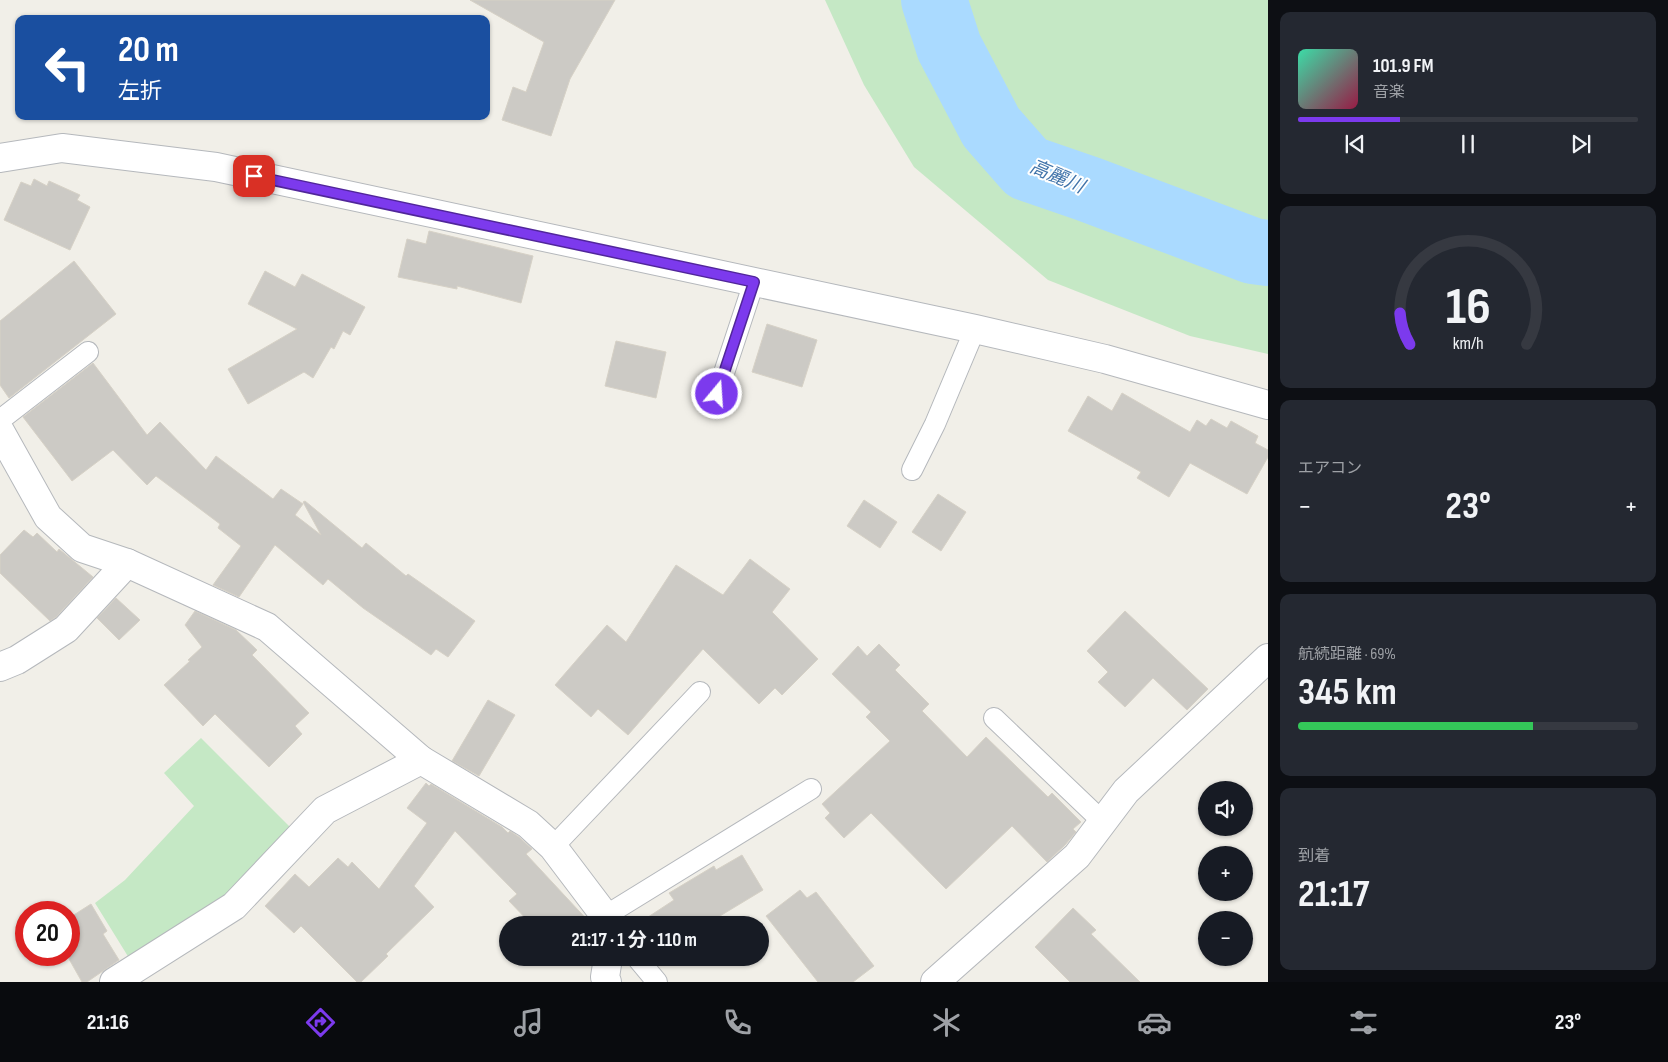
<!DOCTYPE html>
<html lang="ja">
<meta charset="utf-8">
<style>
:root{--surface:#171b24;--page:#242831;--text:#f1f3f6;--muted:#9ea1a6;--line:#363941;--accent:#7c3aed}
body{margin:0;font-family:"Sofia Sans Condensed","Noto Sans JP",sans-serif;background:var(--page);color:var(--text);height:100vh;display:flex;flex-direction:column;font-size:19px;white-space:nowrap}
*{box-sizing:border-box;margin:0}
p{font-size:16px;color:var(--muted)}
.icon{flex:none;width:28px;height:28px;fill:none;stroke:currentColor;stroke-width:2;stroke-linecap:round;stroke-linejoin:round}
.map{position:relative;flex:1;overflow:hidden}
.sheet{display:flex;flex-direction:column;gap:12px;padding:12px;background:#0d0f14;width:400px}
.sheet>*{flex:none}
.guide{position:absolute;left:15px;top:15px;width:475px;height:105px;border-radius:10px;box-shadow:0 1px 4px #0004;background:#1a4fa0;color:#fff;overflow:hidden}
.buttons{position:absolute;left:1198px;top:781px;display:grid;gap:10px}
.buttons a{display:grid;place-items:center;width:55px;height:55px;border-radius:50%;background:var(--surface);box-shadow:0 1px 4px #0004;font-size:25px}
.speed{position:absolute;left:15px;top:901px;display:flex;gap:10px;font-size:25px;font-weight:700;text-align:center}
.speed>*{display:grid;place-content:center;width:65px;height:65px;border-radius:50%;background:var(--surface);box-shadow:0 1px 4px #0004;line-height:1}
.speed .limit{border:8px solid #d22;background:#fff;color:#111}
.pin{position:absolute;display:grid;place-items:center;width:42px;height:42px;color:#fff;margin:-21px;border-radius:10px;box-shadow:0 2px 8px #0006}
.me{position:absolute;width:55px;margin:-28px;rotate:18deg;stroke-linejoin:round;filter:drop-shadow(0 0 4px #0008)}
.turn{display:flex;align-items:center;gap:18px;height:105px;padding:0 20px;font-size:22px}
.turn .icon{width:65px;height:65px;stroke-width:2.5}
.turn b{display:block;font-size:35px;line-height:42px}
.big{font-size:38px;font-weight:700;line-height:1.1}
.sheet .widget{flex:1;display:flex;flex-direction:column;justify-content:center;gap:8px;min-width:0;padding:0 18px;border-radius:10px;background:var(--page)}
.sheet .dial{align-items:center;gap:0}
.dial svg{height:130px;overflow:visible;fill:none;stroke:var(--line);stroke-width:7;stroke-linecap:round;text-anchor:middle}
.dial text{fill:var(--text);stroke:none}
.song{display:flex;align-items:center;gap:15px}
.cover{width:60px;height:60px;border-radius:8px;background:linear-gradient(135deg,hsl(160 70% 55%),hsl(340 70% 35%))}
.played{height:5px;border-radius:2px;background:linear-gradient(90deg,var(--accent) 30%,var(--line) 30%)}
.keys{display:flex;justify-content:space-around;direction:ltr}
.heat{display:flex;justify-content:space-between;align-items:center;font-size:28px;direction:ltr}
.charge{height:8px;border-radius:4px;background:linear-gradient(90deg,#34c759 69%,var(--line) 0)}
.trip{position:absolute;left:499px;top:916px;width:270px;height:50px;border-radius:25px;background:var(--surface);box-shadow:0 1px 4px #0004;font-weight:700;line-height:50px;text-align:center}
.dock{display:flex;height:80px;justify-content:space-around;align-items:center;background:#090b0e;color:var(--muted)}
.dock .icon{width:35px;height:35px}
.dock .active{color:var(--accent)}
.dock b{font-size:22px;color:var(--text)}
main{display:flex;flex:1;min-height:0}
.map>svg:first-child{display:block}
.green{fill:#c5e8c5}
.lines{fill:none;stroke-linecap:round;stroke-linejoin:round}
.river{stroke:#aadaff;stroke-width:66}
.building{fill:#cccac5;stroke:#d6d1c6}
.service-casing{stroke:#b5b8bc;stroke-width:22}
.minor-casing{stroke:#b5b8bc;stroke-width:30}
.service{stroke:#fff;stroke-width:20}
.minor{stroke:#fff;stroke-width:28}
.route-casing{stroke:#51269a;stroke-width:12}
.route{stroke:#7c3aed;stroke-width:9}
.labels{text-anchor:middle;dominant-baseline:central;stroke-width:4;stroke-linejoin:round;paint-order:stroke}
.water-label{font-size:19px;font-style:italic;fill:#4174aa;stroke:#fff}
</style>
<main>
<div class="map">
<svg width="1268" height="982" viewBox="0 0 1268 982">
<rect width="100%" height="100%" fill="#f1efe8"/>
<!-- green -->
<g class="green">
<polygon points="825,0 1268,0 1268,354 1190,336 1048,280 914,167 864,85"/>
<polygon points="201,738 290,827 234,893 129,958 95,903 125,880 194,806 164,773"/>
</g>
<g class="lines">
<!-- river -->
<polyline class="river" points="934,0 949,47 991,127 1027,168 1088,189 1253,251 1268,253"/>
</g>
<!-- building -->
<g class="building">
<polygon points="470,0 615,0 570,79 551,136 502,120 513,87 526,92 544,42"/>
<polygon points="34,179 47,186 49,181 80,195 77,200 90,207 70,250 4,220 21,182 31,186"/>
<polygon points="429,231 533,256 521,303 457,286 457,289 398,277 407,239 426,244"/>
<polygon points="74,261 116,314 9,398 0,385 0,321"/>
<polygon points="265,271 295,287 302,274 365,307 350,335 343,331 334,349 331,347 313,378 304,372 248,404 228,369 297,329 248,304"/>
<polygon points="767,324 817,340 802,387 752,372"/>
<polygon points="616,341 666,352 656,398 605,386"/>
<polygon points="93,363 147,435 160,422 206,470 216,456 273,499 281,489 303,504 295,515 321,535 303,502 305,501 362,548 366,543 406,576 408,574 475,621 448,657 436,649 431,655 363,608 328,579 323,585 275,545 239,597 213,585 241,546 218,528 220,524 156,476 147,485 113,450 72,481 23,417"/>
<polygon points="1122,393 1190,432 1197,420 1206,426 1211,419 1227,428 1231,421 1258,436 1255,443 1268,450 1268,457 1247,494 1190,463 1169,497 1137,478 1141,472 1068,431 1088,396 1112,411"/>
<polygon points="938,494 966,512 941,551 912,532"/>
<polygon points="864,500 897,522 880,548 847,526"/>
<polygon points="24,530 33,537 37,533 57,552 59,549 93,577 56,617 50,621 0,573 0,555"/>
<polygon points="750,559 790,589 772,612 818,659 782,695 775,688 759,704 703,649 628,735 598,709 591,717 555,685 607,625 626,642 676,565 723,595"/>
<polygon points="116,598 140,620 119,640 97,618"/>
<polygon points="195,611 236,630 257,650 252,655 309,713 295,726 302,734 269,767 215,714 203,726 164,685 190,661 188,660 202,647 185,625"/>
<polygon points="1125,611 1208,689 1187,710 1153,678 1125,707 1098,682 1108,672 1087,651"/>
<polygon points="879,644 900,665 895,670 929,704 922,711 967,757 986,737 1048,797 1052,793 1081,822 1073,829 1076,832 1065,845 1047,862 1012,826 946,889 871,813 844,838 825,818 830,813 822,804 890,741 866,717 871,712 832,674 858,646 867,656"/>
<polygon points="488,700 515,715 479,776 452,761"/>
<polygon points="426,783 429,786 431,784 502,827 508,833 510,831 519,837 532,849 526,854 592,925 532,925 509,901 517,894 455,831 414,886 434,907 386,954 388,956 361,982 357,982 301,926 294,933 265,906 295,874 309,887 338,858 348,867 352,862 379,889 427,823 407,808"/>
<polygon points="742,855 763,890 705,925 636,925 674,900 669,893 714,866 716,870"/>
<polygon points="800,890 807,898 816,892 874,966 853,982 818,982 766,916"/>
<polygon points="91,904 107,931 103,934 119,960 87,982 82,982 69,959 69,918"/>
<polygon points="1073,908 1096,930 1091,934 1140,982 1070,982 1035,947"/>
</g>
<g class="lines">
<!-- service casing -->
<g class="service-casing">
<g id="service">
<polyline points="717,394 754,282"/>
<polyline points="0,420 88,352"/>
<polyline points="912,470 935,424 975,329"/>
<polyline points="994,718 1103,822"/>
<polyline points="553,847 700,692"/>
<polyline points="605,916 811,789"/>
<polyline points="637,958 657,982"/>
</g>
</g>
<!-- minor casing -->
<g class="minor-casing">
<g id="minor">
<polyline points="0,158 62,148 216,167 975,329 1105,359 1268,405"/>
<polyline points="0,431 48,517 82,548 127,563 267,627 421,760 528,824 553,847 612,925"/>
<polyline points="0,667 17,660 66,629 127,563"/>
<polyline points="114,982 234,906 325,810 421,760"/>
<polyline points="607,982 605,977 608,958"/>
<polyline points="935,982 1077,856 1126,791 1268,658"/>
</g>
</g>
<!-- service -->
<use href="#service" class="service"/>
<!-- minor -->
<use href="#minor" class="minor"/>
</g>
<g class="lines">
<!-- route casing -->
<g class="route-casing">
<polyline id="route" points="254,176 754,282 717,394"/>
</g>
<!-- route -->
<use href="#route" class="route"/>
</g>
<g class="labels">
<!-- water labels -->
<g class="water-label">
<text transform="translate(1057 177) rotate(23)">高麗川</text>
</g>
</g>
</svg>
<div class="buttons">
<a><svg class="icon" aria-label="sound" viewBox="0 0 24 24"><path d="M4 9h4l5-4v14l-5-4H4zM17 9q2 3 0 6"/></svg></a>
<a>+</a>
<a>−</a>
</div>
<div class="speed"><div class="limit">20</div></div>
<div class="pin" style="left:254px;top:176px;background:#d93025"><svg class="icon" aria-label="arrive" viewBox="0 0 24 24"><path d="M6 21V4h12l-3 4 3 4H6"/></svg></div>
<svg class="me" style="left:717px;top:394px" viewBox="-20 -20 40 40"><circle r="17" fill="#7c3aed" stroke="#fff" stroke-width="3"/><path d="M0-11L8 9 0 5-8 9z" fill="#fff"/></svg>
<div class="trip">21:17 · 1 分 · 110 m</div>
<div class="guide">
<div class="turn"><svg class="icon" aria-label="left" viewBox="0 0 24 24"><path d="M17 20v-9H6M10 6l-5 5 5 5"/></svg><div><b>20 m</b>左折</div></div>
</div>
</div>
<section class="sheet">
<div class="widget">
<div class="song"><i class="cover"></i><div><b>101.9 FM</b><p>音楽</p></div></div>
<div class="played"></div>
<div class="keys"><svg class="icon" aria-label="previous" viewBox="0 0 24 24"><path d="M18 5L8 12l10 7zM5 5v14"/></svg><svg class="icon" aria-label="pause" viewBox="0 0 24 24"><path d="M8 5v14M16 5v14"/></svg><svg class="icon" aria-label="next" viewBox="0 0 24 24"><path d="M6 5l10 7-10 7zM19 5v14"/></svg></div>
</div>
<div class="widget dial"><svg viewBox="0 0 100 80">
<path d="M14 69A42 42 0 1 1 86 69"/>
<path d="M14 69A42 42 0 0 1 8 50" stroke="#7c3aed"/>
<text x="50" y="56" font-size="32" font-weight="700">16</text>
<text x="50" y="72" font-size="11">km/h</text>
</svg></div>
<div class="widget"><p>エアコン</p>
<div class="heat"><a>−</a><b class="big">23°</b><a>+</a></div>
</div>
<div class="widget"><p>航続距離 · 69%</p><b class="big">345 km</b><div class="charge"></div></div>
<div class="widget"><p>到着</p><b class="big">21:17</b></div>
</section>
</main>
<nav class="dock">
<b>21:16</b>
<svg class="icon active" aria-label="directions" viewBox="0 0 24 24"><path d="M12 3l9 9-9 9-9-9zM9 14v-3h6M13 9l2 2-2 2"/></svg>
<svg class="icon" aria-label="music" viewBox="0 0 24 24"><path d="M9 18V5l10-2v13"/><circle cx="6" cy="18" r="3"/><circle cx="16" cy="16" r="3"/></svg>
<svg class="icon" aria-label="phone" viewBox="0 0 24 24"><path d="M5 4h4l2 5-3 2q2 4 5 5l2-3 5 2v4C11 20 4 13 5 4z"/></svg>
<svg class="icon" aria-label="climate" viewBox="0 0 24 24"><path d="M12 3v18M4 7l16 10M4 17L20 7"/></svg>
<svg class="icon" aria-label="car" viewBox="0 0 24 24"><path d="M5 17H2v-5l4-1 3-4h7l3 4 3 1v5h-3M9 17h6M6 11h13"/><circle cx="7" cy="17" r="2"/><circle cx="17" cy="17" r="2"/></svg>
<svg class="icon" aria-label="filters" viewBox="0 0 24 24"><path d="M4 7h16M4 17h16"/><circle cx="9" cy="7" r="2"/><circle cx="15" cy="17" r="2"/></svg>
<b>23°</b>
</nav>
